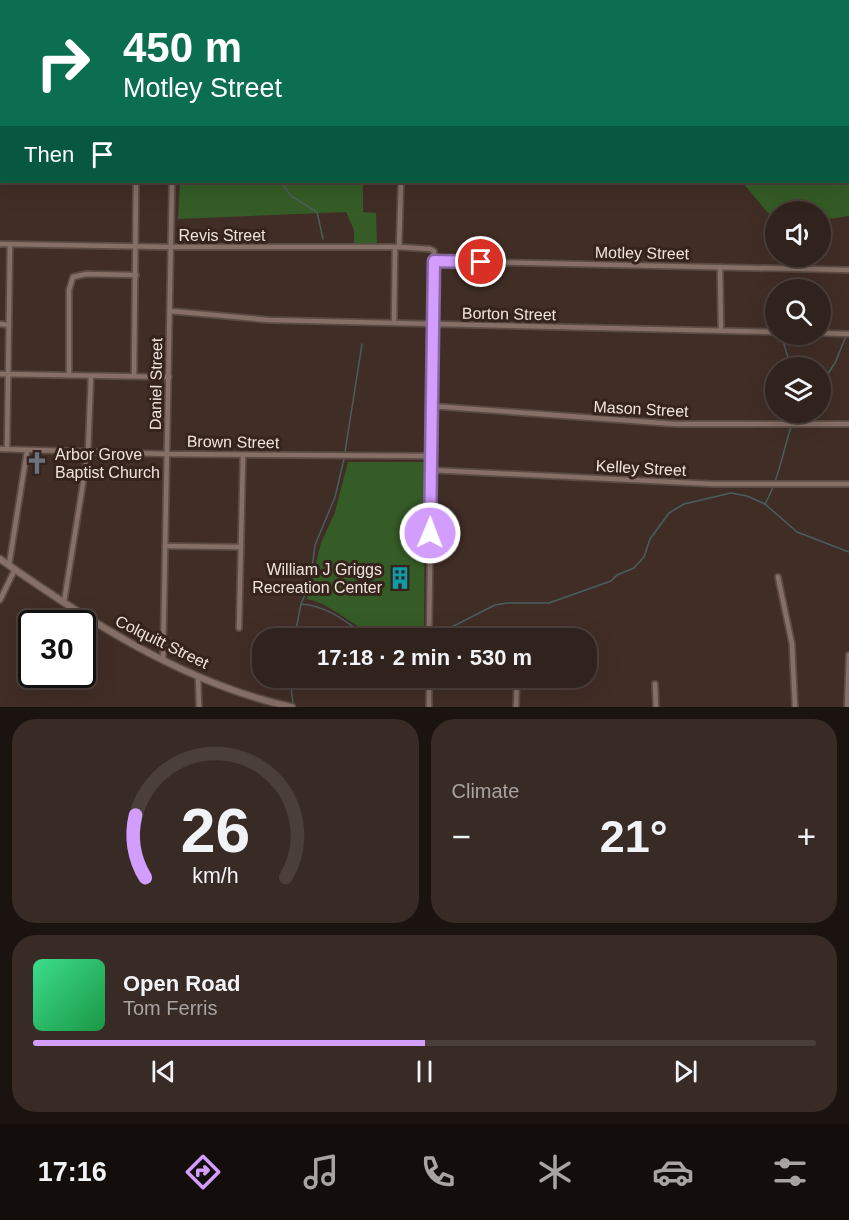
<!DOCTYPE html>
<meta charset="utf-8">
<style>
:root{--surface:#30221c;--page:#382a25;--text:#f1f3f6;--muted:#a8a4a3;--line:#4b3f3b;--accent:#d29dfd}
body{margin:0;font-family:Helvetica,sans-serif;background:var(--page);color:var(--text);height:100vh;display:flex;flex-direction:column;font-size:22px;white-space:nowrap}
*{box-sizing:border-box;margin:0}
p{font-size:20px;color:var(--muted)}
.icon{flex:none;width:33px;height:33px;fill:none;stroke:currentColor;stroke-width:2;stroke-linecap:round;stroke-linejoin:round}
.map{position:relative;height:707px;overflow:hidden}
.side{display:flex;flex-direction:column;gap:12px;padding:12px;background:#1a130f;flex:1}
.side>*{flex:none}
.top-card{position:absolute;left:0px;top:0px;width:849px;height:183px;box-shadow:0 6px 24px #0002,0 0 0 2px var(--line);background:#0b6e4f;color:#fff;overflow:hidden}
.controls{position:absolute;left:765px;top:201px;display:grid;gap:12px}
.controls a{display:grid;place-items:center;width:66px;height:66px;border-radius:50%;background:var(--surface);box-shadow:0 6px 24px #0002,0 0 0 2px var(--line);font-size:30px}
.speed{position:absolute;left:18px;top:610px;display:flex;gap:12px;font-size:30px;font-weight:700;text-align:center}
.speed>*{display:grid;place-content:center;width:78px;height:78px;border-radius:50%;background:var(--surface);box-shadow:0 6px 24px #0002,0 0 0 2px var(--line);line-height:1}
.speed .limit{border:3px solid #111;border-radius:9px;background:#fff;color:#111}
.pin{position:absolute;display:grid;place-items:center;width:51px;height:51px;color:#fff;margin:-26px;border:3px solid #fff;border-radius:50%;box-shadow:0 2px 6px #0007}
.me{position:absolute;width:66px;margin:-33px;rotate:1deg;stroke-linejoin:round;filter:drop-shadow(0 0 4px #0008)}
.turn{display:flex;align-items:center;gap:21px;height:126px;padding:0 24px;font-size:27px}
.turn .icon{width:78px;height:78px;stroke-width:2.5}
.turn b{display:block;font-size:42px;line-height:51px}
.then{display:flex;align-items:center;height:57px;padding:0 24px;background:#0003;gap:12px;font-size:22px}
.big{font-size:45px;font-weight:800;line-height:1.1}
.side .widget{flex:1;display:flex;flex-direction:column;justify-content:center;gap:9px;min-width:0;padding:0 21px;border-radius:24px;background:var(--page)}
.side .dial{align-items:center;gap:0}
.dial svg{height:156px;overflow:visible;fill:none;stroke:var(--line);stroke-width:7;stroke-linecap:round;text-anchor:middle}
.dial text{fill:var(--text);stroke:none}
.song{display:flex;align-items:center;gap:18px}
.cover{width:72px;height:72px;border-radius:9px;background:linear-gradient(135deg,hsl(150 70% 55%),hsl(140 70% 35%))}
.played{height:6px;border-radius:3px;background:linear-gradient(90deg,var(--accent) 50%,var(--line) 50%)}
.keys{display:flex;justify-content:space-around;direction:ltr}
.heat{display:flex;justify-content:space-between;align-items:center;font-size:33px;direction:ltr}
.side .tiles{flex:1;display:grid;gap:12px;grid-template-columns:1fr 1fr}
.widget:last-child{grid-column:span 2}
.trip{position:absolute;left:252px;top:628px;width:345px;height:60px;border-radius:24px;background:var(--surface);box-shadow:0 6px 24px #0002,0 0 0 2px var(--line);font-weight:800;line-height:60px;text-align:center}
.tab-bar{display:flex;height:96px;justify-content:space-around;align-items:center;background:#130e0b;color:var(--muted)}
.tab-bar .icon{width:42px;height:42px}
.tab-bar .on{color:var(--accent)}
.tab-bar b{font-size:27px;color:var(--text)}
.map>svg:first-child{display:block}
.green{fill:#355c26}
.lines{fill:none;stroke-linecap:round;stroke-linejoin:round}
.stream{stroke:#4a5e5e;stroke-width:1.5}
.street-casing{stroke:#5a4b44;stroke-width:8}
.secondary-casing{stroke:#5a4b44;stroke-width:9}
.street{stroke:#856f66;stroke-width:4.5}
.secondary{stroke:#856f66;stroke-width:6}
.route-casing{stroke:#8866a4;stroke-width:15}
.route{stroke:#d29dfd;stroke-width:10}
.labels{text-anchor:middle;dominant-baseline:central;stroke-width:6;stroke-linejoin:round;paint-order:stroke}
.street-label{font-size:16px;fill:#efe3de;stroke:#35231c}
.poi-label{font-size:16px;fill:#efe3de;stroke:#35231c;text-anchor:start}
</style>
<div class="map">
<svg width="849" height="707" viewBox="0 0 849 707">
<rect width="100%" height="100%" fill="#402d26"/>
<!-- green -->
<g class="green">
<polygon points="795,0 849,1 849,216 821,220 820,212 776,212 775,216 768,213 742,182 848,182 848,2"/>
<polygon points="180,182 363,182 363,212 376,213 377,244 354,244 354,230 346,212 178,219"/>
<path d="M348,462H425L424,635C408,637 392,640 377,635C351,627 335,605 307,599L321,543L335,512Z"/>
</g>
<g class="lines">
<!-- stream -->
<g class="stream">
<polyline points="351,2 352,0"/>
<polyline points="281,182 291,196 317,212 323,239"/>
<polyline points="781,334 791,368"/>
<polyline points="820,386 835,363 846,336"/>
<polyline points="345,452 362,344"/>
<path d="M765,504C781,475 784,443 796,412"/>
<path d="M301,604C329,606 348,623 370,639"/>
<polyline points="432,637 495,605 507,603 549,603 611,581 617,575 634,568 644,557 650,539 669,513 684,504 731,493 747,496 765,504 797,532 849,552"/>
<polyline points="294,639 301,604 310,583 315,545 335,497 344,459"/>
<polyline points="290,678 293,704"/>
</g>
<!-- street casing -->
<g class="street-casing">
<g id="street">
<polyline points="175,0 175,2"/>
<polyline points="21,2 21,0"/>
<polyline points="276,2 276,1"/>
<polyline points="406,2 406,0"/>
<polyline points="0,46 2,46"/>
<polyline points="0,163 2,163"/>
<polyline points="0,244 171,247 399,247 430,249 434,251 429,639"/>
<polyline points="399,247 401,182"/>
<polyline points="434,261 849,270"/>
<polyline points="720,267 721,330"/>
<polyline points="170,311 269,320 776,332"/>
<polyline points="394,323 395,247"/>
<polyline points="0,324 9,325"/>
<polyline points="820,333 849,334"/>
<polyline points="0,374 169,377"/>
<polyline points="69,375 69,290 73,277 86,274 136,275"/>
<polyline points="134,376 136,182"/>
<polyline points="432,406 675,424 849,424"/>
<polyline points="0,449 167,454 430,456"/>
<polyline points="7,449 10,244"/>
<polyline points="431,470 713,484 849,484"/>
<polyline points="165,546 241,547"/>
<polyline points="9,565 27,451"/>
<polyline points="778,577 792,644 795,707"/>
<polyline points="0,600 15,569"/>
<polyline points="64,602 88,452 91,376"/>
<polyline points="239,628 243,455"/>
<polyline points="519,639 519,634"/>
<polyline points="163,659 172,182"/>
<polyline points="198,676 199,707"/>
<polyline points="429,678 429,707"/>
<polyline points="655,684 656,707"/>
<polyline points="516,707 517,678"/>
<polyline points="847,707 849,655"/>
</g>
</g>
<!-- secondary casing -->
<g class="secondary-casing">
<path id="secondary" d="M0,559C88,621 185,684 292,707"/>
</g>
<!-- street -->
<use href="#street" class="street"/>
<!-- secondary -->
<use href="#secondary" class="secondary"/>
</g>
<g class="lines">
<!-- route casing -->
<g class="route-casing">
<polyline id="route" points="430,533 434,261 481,262"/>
</g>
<!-- route -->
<use href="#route" class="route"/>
</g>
<!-- icons -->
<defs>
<g id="church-bare" transform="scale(1.8)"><path d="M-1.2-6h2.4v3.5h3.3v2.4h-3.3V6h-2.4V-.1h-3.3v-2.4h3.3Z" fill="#6b7280" stroke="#35231c" stroke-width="2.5" paint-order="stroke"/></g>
<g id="building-bare" transform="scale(1.8)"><path d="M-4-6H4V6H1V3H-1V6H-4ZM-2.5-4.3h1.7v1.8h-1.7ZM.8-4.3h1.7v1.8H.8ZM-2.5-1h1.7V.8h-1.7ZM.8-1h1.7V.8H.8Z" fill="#0f9aa8" stroke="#35231c" stroke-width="2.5" paint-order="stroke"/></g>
</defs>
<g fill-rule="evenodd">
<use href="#church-bare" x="37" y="463"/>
<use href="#building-bare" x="400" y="578"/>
</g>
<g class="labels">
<!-- street labels -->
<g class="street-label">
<text x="222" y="235">Revis Street</text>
<text transform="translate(642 253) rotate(1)">Motley Street</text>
<text transform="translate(509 314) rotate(1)">Borton Street</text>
<text transform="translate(156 384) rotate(-89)">Daniel Street</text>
<text transform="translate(641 409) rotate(3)">Mason Street</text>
<text transform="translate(233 442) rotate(1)">Brown Street</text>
<text transform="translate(641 468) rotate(3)">Kelley Street</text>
<text transform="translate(162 642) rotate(26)">Colquitt Street</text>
</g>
<!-- poi labels -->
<g class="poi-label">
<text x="55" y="454">Arbor Grove<tspan x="55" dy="18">Baptist Church</tspan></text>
<text x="382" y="569" text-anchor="end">William J Griggs<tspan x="382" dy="18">Recreation Center</tspan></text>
</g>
</g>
</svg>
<div class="controls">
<a><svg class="icon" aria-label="sound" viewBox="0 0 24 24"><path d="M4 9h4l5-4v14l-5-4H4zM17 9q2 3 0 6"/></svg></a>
<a><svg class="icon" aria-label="search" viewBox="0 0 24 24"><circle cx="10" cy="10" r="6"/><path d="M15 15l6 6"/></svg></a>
<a><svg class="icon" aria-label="layers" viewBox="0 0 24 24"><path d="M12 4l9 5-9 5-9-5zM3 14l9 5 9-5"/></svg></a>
</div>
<div class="speed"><div class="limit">30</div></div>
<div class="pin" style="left:481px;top:262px;background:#d93025"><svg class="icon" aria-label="arrive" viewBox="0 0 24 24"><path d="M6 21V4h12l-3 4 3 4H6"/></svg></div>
<svg class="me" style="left:430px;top:533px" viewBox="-20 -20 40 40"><circle r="17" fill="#d29dfd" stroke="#fff" stroke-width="3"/><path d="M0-11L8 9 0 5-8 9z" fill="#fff"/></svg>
<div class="trip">17:18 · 2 min · 530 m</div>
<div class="top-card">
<div class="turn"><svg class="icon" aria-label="right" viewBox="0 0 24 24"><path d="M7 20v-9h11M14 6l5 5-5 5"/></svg><div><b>450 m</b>Motley Street</div></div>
<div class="then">Then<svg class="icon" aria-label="arrive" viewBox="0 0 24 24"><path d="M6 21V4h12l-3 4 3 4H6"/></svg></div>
</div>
</div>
<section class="side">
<div class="tiles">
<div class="widget dial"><svg viewBox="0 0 100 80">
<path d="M14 69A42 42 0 1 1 86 69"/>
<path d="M14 69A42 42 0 0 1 9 37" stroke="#d29dfd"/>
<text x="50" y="56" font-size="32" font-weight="700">26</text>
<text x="50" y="72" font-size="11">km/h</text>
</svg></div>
<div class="widget"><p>Climate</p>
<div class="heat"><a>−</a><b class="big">21°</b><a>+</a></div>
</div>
<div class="widget">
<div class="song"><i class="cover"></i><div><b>Open Road</b><p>Tom Ferris</p></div></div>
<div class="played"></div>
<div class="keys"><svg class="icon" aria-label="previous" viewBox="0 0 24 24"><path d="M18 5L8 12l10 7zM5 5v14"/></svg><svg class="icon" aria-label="pause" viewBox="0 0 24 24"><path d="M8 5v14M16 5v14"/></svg><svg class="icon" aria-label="next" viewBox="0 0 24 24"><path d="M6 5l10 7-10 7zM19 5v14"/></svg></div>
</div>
</div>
</section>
<nav class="tab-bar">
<b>17:16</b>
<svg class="icon on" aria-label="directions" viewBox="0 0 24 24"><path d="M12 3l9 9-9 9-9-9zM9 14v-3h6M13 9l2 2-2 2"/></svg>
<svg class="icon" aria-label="music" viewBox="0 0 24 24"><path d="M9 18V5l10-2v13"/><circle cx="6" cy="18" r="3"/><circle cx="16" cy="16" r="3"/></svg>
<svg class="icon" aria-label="phone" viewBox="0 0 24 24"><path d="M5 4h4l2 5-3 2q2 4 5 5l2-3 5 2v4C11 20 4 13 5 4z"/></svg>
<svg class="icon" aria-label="climate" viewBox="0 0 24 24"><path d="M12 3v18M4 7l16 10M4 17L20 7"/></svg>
<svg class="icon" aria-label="car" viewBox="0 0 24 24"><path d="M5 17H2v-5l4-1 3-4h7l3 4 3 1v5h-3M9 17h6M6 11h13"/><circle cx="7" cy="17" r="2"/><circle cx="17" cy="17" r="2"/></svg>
<svg class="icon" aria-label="filters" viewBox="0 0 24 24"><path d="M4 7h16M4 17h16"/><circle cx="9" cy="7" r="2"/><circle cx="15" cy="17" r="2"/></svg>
</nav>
